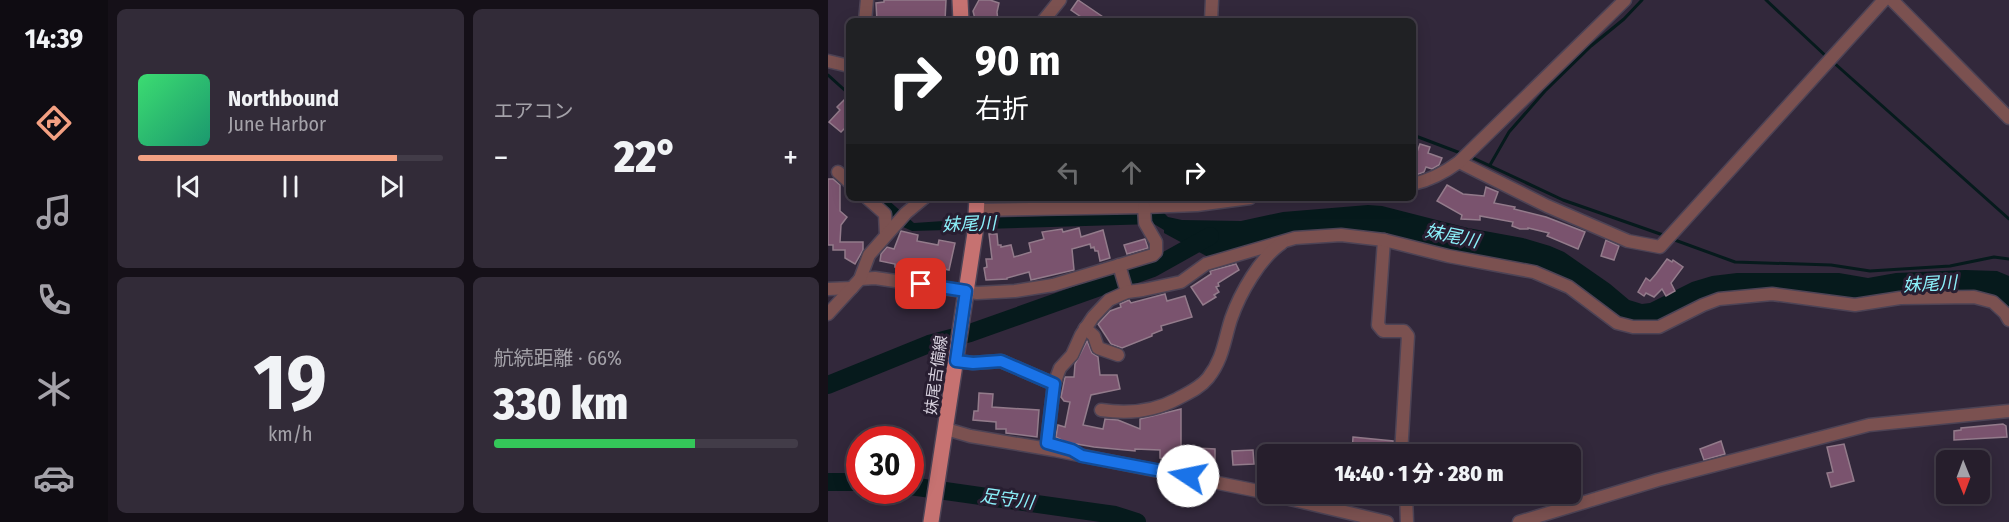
<!DOCTYPE html>
<html lang="ja">
<meta charset="utf-8">
<style>
:root{--surface:#261e2c;--page:#322b38;--text:#f1f3f6;--muted:#a4a2a9;--line:#423c48;--accent:#f3a082}
body{margin:0;font-family:"Fira Sans Condensed","Noto Sans JP",sans-serif;background:var(--page);color:var(--text);height:100vh;display:flex;flex-direction:column;font-size:22px;white-space:nowrap}
*{box-sizing:border-box;margin:0}
p{font-size:20px;color:var(--muted)}
.icon{flex:none;width:33px;height:33px;fill:none;stroke:currentColor;stroke-width:2;stroke-linecap:round;stroke-linejoin:round}
.map{position:relative;flex:1;overflow:hidden}
.details{display:flex;flex-direction:column;gap:9px;padding:9px;background:#151018;width:720px}
.details>*{flex:none}
.guide{position:absolute;left:18px;top:18px;width:570px;height:183px;border-radius:9px;box-shadow:0 3px 15px #0003,0 0 0 2px var(--line);background:#202124;color:#fff;overflow:hidden}
.needle{width:39px;rotate:179deg}
.controls{position:absolute;left:1108px;top:450px;display:grid;gap:12px}
.controls a{display:grid;place-items:center;width:54px;height:54px;border-radius:9px;background:var(--surface);box-shadow:0 3px 15px #0003,0 0 0 2px var(--line);font-size:30px}
.speed{position:absolute;left:18px;top:426px;display:flex;gap:12px;font-size:30px;font-weight:700;text-align:center}
.speed>*{display:grid;place-content:center;width:78px;height:78px;border-radius:50%;background:var(--surface);box-shadow:0 3px 15px #0003,0 0 0 2px var(--line);line-height:1}
.speed .limit{border:9px solid #d22;background:#fff;color:#111}
.pin{position:absolute;display:grid;place-items:center;width:51px;height:51px;color:#fff;margin:-26px;border-radius:12px;box-shadow:0 3px 9px #0006}
.me{position:absolute;width:66px;margin:-33px;rotate:281deg;stroke-linejoin:round;filter:drop-shadow(0 0 4px #0008)}
.turn{display:flex;align-items:center;gap:21px;height:126px;padding:0 30px;font-size:27px}
.turn .icon{width:78px;height:78px;stroke-width:2.5}
.turn b{display:block;font-size:42px;line-height:51px}
.lanes{display:flex;align-items:center;height:57px;padding:0 30px;background:#0003;justify-content:center;gap:30px;direction:ltr}
.lanes .off{opacity:.35}
.big{font-size:45px;font-weight:800;line-height:1.1}
.details .tile{flex:1;display:flex;flex-direction:column;justify-content:center;gap:9px;min-width:0;padding:0 21px;border-radius:9px;background:var(--page)}
.details .dial{align-items:center;gap:0}
.dial b{font-size:78px;line-height:1}
.song{display:flex;align-items:center;gap:18px}
.cover{width:72px;height:72px;border-radius:9px;background:linear-gradient(135deg,hsl(140 70% 55%),hsl(160 70% 35%))}
.played{height:6px;border-radius:3px;background:linear-gradient(90deg,var(--accent) 85%,var(--line) 85%)}
.keys{display:flex;justify-content:space-around;direction:ltr}
.heat{display:flex;justify-content:space-between;align-items:center;font-size:33px;direction:ltr}
.charge{height:9px;border-radius:4px;background:linear-gradient(90deg,#34c759 66%,var(--line) 0)}
.details .tiles{flex:1;display:grid;gap:9px;grid-template-columns:repeat(2,1fr)}
.trip{position:absolute;left:429px;top:444px;width:324px;height:60px;border-radius:9px;background:var(--surface);box-shadow:0 3px 15px #0003,0 0 0 2px var(--line);font-weight:800;line-height:60px;text-align:center}
main{display:flex;flex:1;min-height:0}
.dock{display:flex;flex-direction:column;width:108px;justify-content:space-around;align-items:center;background:#0f0c12;color:var(--muted)}
.dock .icon{width:42px;height:42px}
.dock .on{color:var(--accent)}
.dock b{font-size:27px;color:var(--text)}
.map>svg:first-child{display:block}
.water{fill:#061a1c}
.lines{fill:none;stroke-linecap:round;stroke-linejoin:round}
.stream{stroke:#061a1c;stroke-width:3}
.river{stroke:#061a1c;stroke-width:18}
.building{fill:#7a536e;stroke:#937b8b;stroke-width:1.5}
.minor-casing{stroke:#4d4355;stroke-width:15}
.major-casing{stroke:#4d4355;stroke-width:18}
.minor{stroke:#7b5150;stroke-width:12}
.major{stroke:#c67271;stroke-width:15}
.route-casing{stroke:#114b97;stroke-width:15}
.route{stroke:#1a73e8;stroke-width:10}
.labels{text-anchor:middle;dominant-baseline:central;stroke-width:6;stroke-linejoin:round;paint-order:stroke}
.street-label{font-size:16px;fill:#d8d2df;stroke:#281e31}
.water-label{font-size:18px;font-style:italic;fill:#8cf1fb;stroke:#281e31}
</style>
<main>
<nav class="dock">
<b>14:39</b>
<svg class="icon on" aria-label="directions" viewBox="0 0 24 24"><path d="M12 3l9 9-9 9-9-9zM9 14v-3h6M13 9l2 2-2 2"/></svg>
<svg class="icon" aria-label="music" viewBox="0 0 24 24"><path d="M9 18V5l10-2v13"/><circle cx="6" cy="18" r="3"/><circle cx="16" cy="16" r="3"/></svg>
<svg class="icon" aria-label="phone" viewBox="0 0 24 24"><path d="M5 4h4l2 5-3 2q2 4 5 5l2-3 5 2v4C11 20 4 13 5 4z"/></svg>
<svg class="icon" aria-label="climate" viewBox="0 0 24 24"><path d="M12 3v18M4 7l16 10M4 17L20 7"/></svg>
<svg class="icon" aria-label="car" viewBox="0 0 24 24"><path d="M5 17H2v-5l4-1 3-4h7l3 4 3 1v5h-3M9 17h6M6 11h13"/><circle cx="7" cy="17" r="2"/><circle cx="17" cy="17" r="2"/></svg>
</nav>
<section class="details">
<div class="tiles">
<div class="tile">
<div class="song"><i class="cover"></i><div><b>Northbound</b><p>June Harbor</p></div></div>
<div class="played"></div>
<div class="keys"><svg class="icon" aria-label="previous" viewBox="0 0 24 24"><path d="M18 5L8 12l10 7zM5 5v14"/></svg><svg class="icon" aria-label="pause" viewBox="0 0 24 24"><path d="M8 5v14M16 5v14"/></svg><svg class="icon" aria-label="next" viewBox="0 0 24 24"><path d="M6 5l10 7-10 7zM19 5v14"/></svg></div>
</div>
<div class="tile"><p>エアコン</p>
<div class="heat"><a>−</a><b class="big">22°</b><a>+</a></div>
</div>
<div class="tile dial"><b>19</b><p>km/h</p></div>
<div class="tile"><p>航続距離 · 66%</p><b class="big">330 km</b><div class="charge"></div></div>
</div>
</section>
<div class="map">
<svg width="1181" height="522" viewBox="0 0 1181 522">
<rect width="100%" height="100%" fill="#32283b"/>
<!-- water -->
<polygon class="water" points="44,198 58,198 86,223 160,218 335,212 340,217 354,220 413,221 455,212 540,205 554,206 640,228 695,238 722,246 736,252 782,284 801,300 814,304 822,303 864,282 884,276 909,273 1011,273 1040,278 1068,273 1137,270 1169,271 1181,276 1181,311 1170,300 1031,301 928,292 829,325 789,319 745,287 520,233 382,258 336,233 336,230 326,224 84,231 73,226"/>
<g class="lines">
<!-- stream -->
<g class="stream">
<polyline points="938,0 1000,58"/>
<polyline points="1005,62 1181,219"/>
<polyline points="0,75 21,94"/>
<polyline points="585,135 635,154"/>
<polyline points="641,156 735,200 838,236"/>
<polyline points="662,165 681,132 717,91 763,46 796,19 814,0"/>
<polyline points="844,239 907,262 1003,265 1042,271 1122,266 1166,257 1181,259"/>
</g>
<!-- river -->
<g class="river">
<polyline points="0,385 101,344 142,333 325,268 382,236"/>
<polyline points="0,482 32,482"/>
<polyline points="82,486 287,515 309,522"/>
</g>
</g>
<!-- building -->
<g class="building">
<polygon points="56,0 118,0 117,21 49,21 48,3 56,2"/>
<polygon points="151,0 162,0 171,3 169,12 170,21 151,21 151,18 147,19 145,11"/>
<polygon points="250,0 259,6 281,21 259,21 243,10"/>
<polygon points="16,100 19,103 21,101 21,124 13,132 1,122 12,110 9,107"/>
<polygon points="592,144 602,147 600,153 614,158 611,165 604,169 598,167 596,172 588,175 585,174 585,163"/>
<polygon points="0,179 5,179 12,185 12,211 19,217 13,225 12,242 35,242 35,250 27,264 17,258 17,250 5,250 5,245 0,245"/>
<polygon points="619,185 635,194 656,196 658,187 670,192 666,203 687,207 686,209 718,217 757,232 750,249 719,236 721,233 700,228 700,229 692,229 684,226 685,222 652,216 652,220 633,219 634,215 609,201"/>
<polygon points="251,228 253,237 275,230 282,258 272,261 270,251 267,251 266,247 263,248 262,244 244,249 246,270 203,280 201,272 179,278 179,279 158,280 156,268 159,267 158,259 164,259 161,234 169,234 170,245 173,245 173,247 183,245 186,257 203,252 201,243 216,239 214,232 234,229 235,232"/>
<polygon points="73,231 90,235 89,241 110,245 111,240 127,243 121,270 112,268 111,272 95,269 85,268 84,270 67,267 67,264 52,261 53,254 59,247 66,249"/>
<polygon points="317,239 320,248 299,254 296,245"/>
<polygon points="778,240 791,246 786,260 773,256"/>
<polygon points="839,259 844,262 845,260 855,267 843,283 847,291 838,296 834,289 826,297 818,293 816,296 810,292 818,278 822,281 828,274"/>
<polygon points="408,264 411,270 390,283 391,286 388,287 391,292 386,295 388,297 375,305 363,287 383,274 382,271"/>
<polygon points="337,294 339,301 357,296 364,317 333,326 334,330 324,334 324,336 294,348 283,344 270,324 282,311 293,307 292,304 301,300 303,303"/>
<polygon points="259,341 264,353 270,357 272,375 289,375 292,389 263,395 255,425 275,429 277,419 290,420 312,429 312,419 353,409 353,460 332,458 332,450 307,449 307,451 266,447 237,442 228,437 230,425 237,427 242,402 236,401 233,397 237,377 246,377 247,364"/>
<polygon points="151,393 165,394 164,407 211,410 209,437 178,433 178,429 168,429 168,422 145,420 146,411 150,411"/>
<polygon points="1175,424 1178,426 1179,437 1126,440 1126,431 1133,430 1133,428"/>
<polygon points="525,437 565,441 564,454 524,454"/>
<polygon points="893,441 897,454 876,460 872,449"/>
<polygon points="1016,444 1026,481 1003,487 999,473 1005,472 999,447"/>
<polygon points="369,448 387,449 387,462 368,460"/>
<polygon points="425,450 426,464 405,465 404,451"/>
</g>
<g class="lines">
<!-- minor casing -->
<g class="minor-casing">
<g id="minor">
<polyline points="1064,0 1181,118"/>
<polyline points="37,21 39,0"/>
<polyline points="215,21 232,0"/>
<polyline points="383,21 384,0"/>
<polyline points="0,61 21,66"/>
<polyline points="631,162 719,206 800,241 832,247 1056,0"/>
<polyline points="10,172 21,182"/>
<path d="M585,184C603,180 616,173 631,162L797,0"/>
<polyline points="39,198 57,214 58,235"/>
<polyline points="149,210 316,207 369,205 422,198"/>
<polyline points="556,240 550,325 555,331 576,331 580,336 573,454"/>
<polyline points="291,265 299,292"/>
<polyline points="32,279 47,278 149,293 187,291 225,285 325,255 328,252 328,242 317,223 316,207"/>
<polyline points="0,289 24,288"/>
<polyline points="0,314 32,279 41,255 78,213 96,198"/>
<polyline points="257,328 266,336 270,348 290,355"/>
<polyline points="128,361 145,363 173,361 226,384 219,443 231,447"/>
<polyline points="226,384 232,368 244,355 253,335 265,317 281,300 299,292 315,290 353,282 378,264 467,238 513,235 556,240 620,256 706,272 741,287 789,323 805,327 831,327 875,305 891,299 944,294 1027,305 1072,298 1146,297 1165,302 1177,313 1181,320"/>
<path d="M273,410C300,414 325,412 349,399C360,393 372,388 380,378C395,359 396,341 403,319C412,293 432,258 454,243"/>
<polyline points="118,429 142,436 226,450 440,493"/>
<polyline points="441,494 559,522"/>
<polyline points="578,494 579,522"/>
<polyline points="691,522 830,480 1041,425 1181,411"/>
</g>
</g>
<!-- major casing -->
<g class="major-casing">
<g id="major">
<polyline points="132,0 133,21"/>
<polyline points="103,522 147,233 149,198"/>
</g>
</g>
<!-- minor -->
<use href="#minor" class="minor"/>
<!-- major -->
<use href="#major" class="major"/>
</g>
<g class="lines">
<!-- route casing -->
<g class="route-casing">
<polyline id="route" points="93,284 138,291 128,361 145,363 173,361 226,384 219,443 244,450 254,456 360,476"/>
</g>
<!-- route -->
<use href="#route" class="route"/>
</g>
<g class="labels">
<!-- street labels -->
<g class="street-label">
<text transform="translate(108 375) rotate(-82)">妹尾吉備線</text>
</g>
<!-- water labels -->
<g class="water-label">
<text transform="translate(141 224) rotate(-2)">妹尾川</text>
<text transform="translate(624 236) rotate(12)">妹尾川</text>
<text transform="translate(1102 284) rotate(-3)">妹尾川</text>
<text transform="translate(179 499) rotate(8)">足守川</text>
</g>
</g>
</svg>
<div class="controls">
<a><svg class="needle" viewBox="-14 -14 28 28"><path d="M0-13l5 13h-10z" fill="#e53935"/><path d="M0 13l5-13h-10z" fill="#a4a2a9"/></svg></a>
</div>
<div class="speed"><div class="limit">30</div></div>
<div class="pin" style="left:93px;top:284px;background:#d93025"><svg class="icon" aria-label="arrive" viewBox="0 0 24 24"><path d="M6 21V4h12l-3 4 3 4H6"/></svg></div>
<svg class="me" style="left:360px;top:476px" viewBox="-20 -20 40 40"><circle r="19" fill="#fff"/><path d="M0-13L10 11 0 6-10 11z" fill="#1a73e8"/></svg>
<div class="trip">14:40 · 1 分 · 280 m</div>
<div class="guide">
<div class="turn"><svg class="icon" aria-label="right" viewBox="0 0 24 24"><path d="M7 20v-9h11M14 6l5 5-5 5"/></svg><div><b>90 m</b>右折</div></div>
<div class="lanes"><svg class="icon off" aria-label="left" viewBox="0 0 24 24"><path d="M17 20v-9H6M10 6l-5 5 5 5"/></svg><svg class="icon off" aria-label="ahead" viewBox="0 0 24 24"><path d="M12 20V5M6 11l6-6 6 6"/></svg><svg class="icon" aria-label="right" viewBox="0 0 24 24"><path d="M7 20v-9h11M14 6l5 5-5 5"/></svg></div>
</div>
</div>
</main>
